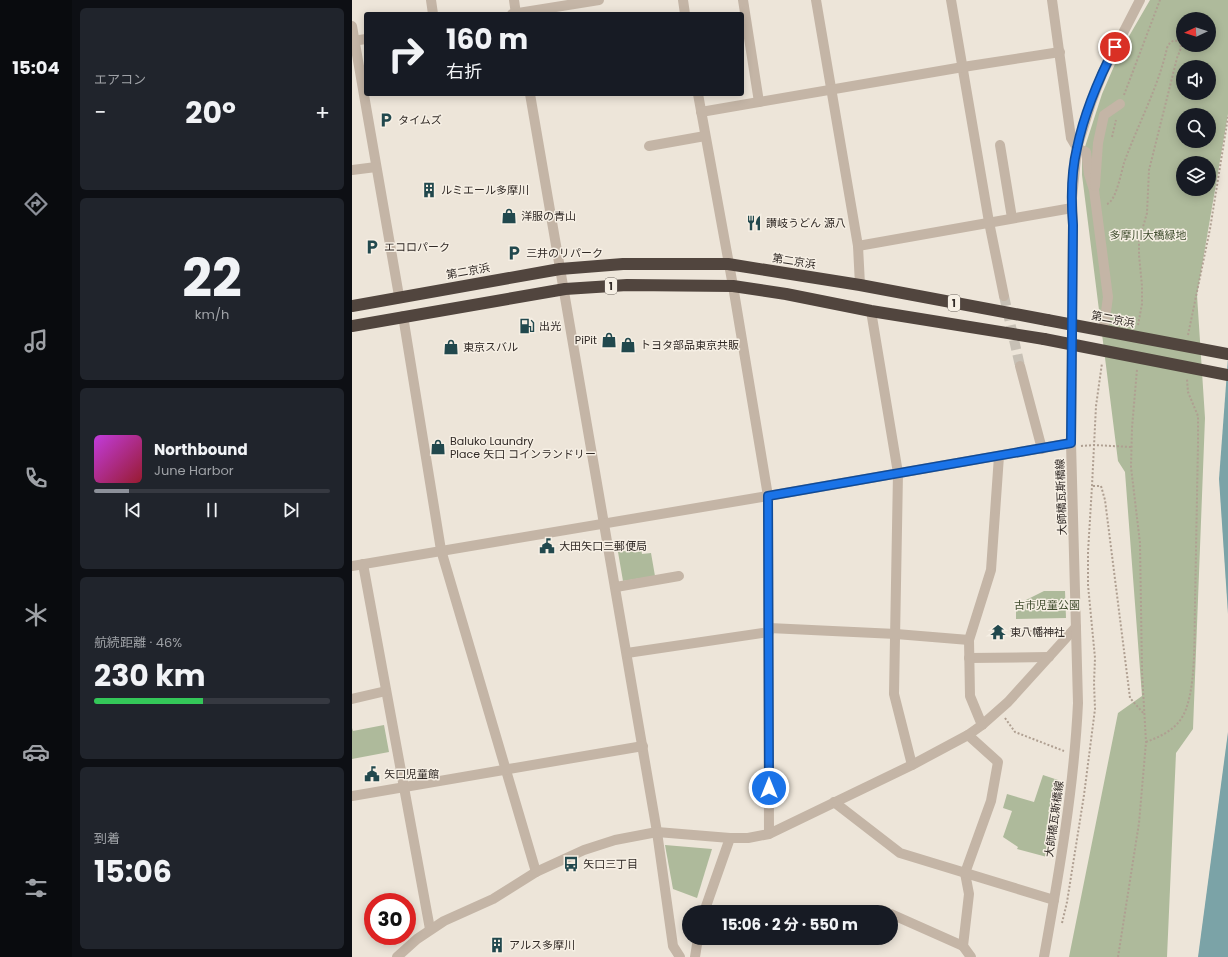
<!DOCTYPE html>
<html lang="ja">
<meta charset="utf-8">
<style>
:root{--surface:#171b24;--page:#20242c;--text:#f1f3f6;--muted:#9ea1a6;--line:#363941;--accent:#8c9099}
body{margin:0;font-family:Poppins,"Noto Sans JP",sans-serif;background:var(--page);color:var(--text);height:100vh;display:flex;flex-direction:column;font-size:15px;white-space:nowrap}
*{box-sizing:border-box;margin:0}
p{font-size:13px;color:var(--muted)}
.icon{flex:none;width:22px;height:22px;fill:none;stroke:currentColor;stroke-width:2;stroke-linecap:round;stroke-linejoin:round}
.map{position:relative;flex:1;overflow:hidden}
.details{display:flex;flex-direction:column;gap:8px;padding:8px;background:#0d0f14;width:280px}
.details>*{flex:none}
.banner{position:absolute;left:12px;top:12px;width:380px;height:84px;border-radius:4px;box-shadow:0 2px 10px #0003;background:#171b24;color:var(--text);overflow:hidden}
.needle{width:26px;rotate:266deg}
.fabs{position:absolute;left:824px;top:12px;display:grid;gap:8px}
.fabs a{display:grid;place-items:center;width:40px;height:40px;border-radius:50%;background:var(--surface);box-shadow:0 2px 10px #0003;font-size:20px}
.speed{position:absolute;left:12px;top:893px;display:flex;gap:8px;font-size:20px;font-weight:700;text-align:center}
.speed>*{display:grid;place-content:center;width:52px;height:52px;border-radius:50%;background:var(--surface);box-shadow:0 2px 10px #0003;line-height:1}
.speed .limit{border:6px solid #d22;background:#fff;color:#111}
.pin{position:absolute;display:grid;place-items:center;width:34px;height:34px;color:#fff;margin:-17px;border:2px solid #fff;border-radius:50%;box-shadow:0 1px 4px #0007}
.me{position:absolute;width:44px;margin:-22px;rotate:0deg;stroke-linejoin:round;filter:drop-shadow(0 0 3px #0008)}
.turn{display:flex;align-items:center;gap:14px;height:84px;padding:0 16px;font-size:18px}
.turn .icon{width:52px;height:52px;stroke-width:2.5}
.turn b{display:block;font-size:28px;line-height:34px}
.big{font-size:30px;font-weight:700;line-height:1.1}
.details .card{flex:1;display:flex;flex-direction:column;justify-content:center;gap:6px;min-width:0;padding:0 14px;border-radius:6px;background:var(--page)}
.details .dial{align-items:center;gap:0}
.dial b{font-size:52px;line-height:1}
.song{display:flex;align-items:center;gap:12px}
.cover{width:48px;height:48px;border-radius:6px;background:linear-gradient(135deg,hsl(290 70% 55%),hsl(350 70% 35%))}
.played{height:4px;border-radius:2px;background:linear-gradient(90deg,var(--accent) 15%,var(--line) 15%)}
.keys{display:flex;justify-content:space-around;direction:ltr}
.heat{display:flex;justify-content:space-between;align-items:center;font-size:22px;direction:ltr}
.charge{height:6px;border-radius:3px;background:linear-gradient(90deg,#34c759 46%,var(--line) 0)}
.trip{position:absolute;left:330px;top:905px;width:216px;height:40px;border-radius:20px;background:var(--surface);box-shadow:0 2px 10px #0003;font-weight:700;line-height:40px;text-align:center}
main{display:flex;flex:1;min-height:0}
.menu{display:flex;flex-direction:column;width:72px;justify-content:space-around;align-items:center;background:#090b0e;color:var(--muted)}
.menu .icon{width:28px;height:28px}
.menu .selected{color:var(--accent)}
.menu b{font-size:18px;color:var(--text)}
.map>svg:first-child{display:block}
.green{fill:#aeba9b;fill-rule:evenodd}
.water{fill:#7ba3a7}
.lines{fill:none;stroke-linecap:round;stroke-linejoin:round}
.minor-tunnel{stroke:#c7c0b5;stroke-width:10;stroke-dasharray:10 5;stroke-linecap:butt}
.path{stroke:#af9f91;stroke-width:2;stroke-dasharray:2 2;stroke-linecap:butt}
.minor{stroke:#c4b5a6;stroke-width:10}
.highway{stroke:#51453e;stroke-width:12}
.highway-bridge{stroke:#51453e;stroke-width:12}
.route-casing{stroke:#114b97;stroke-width:10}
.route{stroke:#1a73e8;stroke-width:7}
.labels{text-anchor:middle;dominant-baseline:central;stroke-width:3;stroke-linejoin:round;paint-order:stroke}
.shield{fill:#f6efe4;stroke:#6c655f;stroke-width:1}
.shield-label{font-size:10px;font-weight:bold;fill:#312a26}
.poi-label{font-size:11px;fill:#312a26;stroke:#f6efe4;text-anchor:start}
.park-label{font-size:11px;fill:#3f4c2d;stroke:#f6efe4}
.street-label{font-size:11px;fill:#312a26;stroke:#f6efe4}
</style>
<main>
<nav class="menu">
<b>15:04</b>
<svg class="icon selected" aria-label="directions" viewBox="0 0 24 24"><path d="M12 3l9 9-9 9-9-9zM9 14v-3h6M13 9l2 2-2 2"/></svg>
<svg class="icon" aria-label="music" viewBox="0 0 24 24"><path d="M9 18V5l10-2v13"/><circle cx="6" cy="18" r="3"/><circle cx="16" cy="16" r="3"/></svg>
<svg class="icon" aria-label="phone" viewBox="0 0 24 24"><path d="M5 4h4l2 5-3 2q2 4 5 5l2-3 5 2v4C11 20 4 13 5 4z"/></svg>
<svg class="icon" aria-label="climate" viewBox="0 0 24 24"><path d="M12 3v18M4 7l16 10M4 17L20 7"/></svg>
<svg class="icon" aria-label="car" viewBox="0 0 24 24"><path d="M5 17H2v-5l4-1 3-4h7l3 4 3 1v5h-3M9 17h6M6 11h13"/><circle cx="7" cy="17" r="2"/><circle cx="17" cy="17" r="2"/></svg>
<svg class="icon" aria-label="filters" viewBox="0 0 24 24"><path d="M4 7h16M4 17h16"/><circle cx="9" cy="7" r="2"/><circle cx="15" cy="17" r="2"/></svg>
</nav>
<section class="details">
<div class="card"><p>エアコン</p>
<div class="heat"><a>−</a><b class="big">20°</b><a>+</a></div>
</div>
<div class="card dial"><b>22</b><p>km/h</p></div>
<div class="card">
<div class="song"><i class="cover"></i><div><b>Northbound</b><p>June Harbor</p></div></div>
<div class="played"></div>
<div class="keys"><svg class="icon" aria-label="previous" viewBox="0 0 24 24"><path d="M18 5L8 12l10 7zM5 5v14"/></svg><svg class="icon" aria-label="pause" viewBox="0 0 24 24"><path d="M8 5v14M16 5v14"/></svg><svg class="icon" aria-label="next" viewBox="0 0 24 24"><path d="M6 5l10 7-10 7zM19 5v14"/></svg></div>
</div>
<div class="card"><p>航続距離 · 46%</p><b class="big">230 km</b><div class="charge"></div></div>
<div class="card"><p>到着</p><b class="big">15:06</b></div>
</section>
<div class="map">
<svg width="876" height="957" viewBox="0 0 876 957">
<rect width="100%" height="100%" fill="#ede5d9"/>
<!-- green -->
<g class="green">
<path d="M798,0H876V114L845,295L853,418L841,729L824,753L815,957H717L766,713L790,696L773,472L766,461L730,175V156L750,94L769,50ZM831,19H857V45H831ZM831,67H857V93H831ZM831,115H857V141H831ZM831,163H857V189H831Z"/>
<polygon points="289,549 290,554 299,553 303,576 271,581 266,552"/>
<polygon points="692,591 713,591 714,618 664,619 664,605"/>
<polygon points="32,725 37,752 0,759 0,728 1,731"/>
<polygon points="691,775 706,780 695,857 665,849 666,847 651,837 660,811 651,808 655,794 682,802"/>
<polygon points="313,845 360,849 345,898 321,889"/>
</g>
<!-- water -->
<g class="water">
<polygon points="876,358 876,614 867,479"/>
<polygon points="876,732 876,957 846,957"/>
</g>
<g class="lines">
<!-- minor-tunnel -->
<polyline class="minor-tunnel" points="652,296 668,366"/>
<!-- path -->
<g class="path">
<polyline points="772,95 808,0"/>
<polyline points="760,137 764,120"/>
<path d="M755,204C764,201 769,173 772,163C786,124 806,88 815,48C818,41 822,39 828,42L829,48L825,58L797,170L795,213L787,241V255L790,286V304L786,325"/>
<polyline points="758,232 776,232 787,241"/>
<polyline points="836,335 858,229 876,117"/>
<polyline points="729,446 742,445 779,447"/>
<polyline points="741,486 749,486 753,500 778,698 792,714"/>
<polyline points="658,631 706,631"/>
<polyline points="653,718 663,732 712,751"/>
<path d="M794,742C807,737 821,731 829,719C845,696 842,634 843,605C844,551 845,497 846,443V416L836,392L835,379"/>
<polyline points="710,923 715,902 732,795 743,709 742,683 743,658 736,585 736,552 740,486 744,406 750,363"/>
<polyline points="766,957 787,823 794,742 790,672 788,543 779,467 780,428 785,369"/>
</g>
<!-- minor -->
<g class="minor">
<polyline points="79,0 81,14"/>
<polyline points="162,0 164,14"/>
<polyline points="331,0 333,14"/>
<polyline points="391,0 407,102"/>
<polyline points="464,0 506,246 508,285"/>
<polyline points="599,0 637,222 652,296"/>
<polyline points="700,0 719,138 725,148 734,152 737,174 742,190 756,297 752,326"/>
<polyline points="160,14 247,0"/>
<polyline points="0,26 47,296"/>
<polyline points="0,41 14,39"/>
<polyline points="178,94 305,832 321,946 328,957"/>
<polyline points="346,94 381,286 416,496 417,834"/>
<polyline points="349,112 611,67 708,52"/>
<polyline points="648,145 660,218"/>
<polyline points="297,146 353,136"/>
<polyline points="0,170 24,167"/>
<polyline points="743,186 746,143 752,115 768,104"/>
<polyline points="506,246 720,208"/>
<polyline points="519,311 546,473 542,694 560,765"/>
<polyline points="51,316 89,550 184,872"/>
<polyline points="668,366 690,449"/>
<polyline points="11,564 78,929"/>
<polyline points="0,566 416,496 719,443"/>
<polyline points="264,587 327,576"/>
<polyline points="417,628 544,634 617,640"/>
<polyline points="275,653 417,632"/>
<polyline points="617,658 697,657"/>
<polyline points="0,699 34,691"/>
<polyline points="630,725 618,696 617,640 639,570 647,456"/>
<polyline points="616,735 646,762 639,801 613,873 617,894 611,946 619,957"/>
<polyline points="0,796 291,746"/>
<polyline points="482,802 548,853 702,900"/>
<polyline points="529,910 534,912"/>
<polyline points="352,912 378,838"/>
<polyline points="539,914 611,946"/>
<polyline points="45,957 65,939 92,921 141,899 184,872 232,850 263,840 305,832 378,838 396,838 417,834 560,765 616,735 630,725 656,702 724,627"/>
<polyline points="343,957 346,938"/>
<path d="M692,957C707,873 722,788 726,703L719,443L721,225L720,198L725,148L739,103L751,72L788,0"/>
</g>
<!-- highway -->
<g class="highway">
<polyline points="0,306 208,269 271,264 376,264 508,285 695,320"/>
<polyline points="0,326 213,289 275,285 381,286 434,294 519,311 692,339"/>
</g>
<!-- highway-bridge -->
<g class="highway-bridge">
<polyline points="695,320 876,354"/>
<polyline points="692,339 876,375"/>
</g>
</g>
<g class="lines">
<!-- route casing -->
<g class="route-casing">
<path id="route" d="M417,788L416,496L719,443L721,225C719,200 719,173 725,148C732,114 747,78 763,47"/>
</g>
<!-- route -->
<use href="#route" class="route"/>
</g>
<!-- icons -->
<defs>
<g id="parking-bare" transform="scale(1.2)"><path d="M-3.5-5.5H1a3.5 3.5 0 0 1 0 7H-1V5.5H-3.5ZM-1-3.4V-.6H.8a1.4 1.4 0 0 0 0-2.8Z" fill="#21484d" stroke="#f6efe4" stroke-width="2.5" paint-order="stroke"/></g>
<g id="building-bare" transform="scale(1.2)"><path d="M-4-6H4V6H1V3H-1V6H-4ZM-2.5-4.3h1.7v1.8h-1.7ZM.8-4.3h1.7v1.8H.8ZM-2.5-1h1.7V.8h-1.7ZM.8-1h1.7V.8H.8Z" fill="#21484d" stroke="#f6efe4" stroke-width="2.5" paint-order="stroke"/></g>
<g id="shop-bare" transform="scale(1.2)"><path d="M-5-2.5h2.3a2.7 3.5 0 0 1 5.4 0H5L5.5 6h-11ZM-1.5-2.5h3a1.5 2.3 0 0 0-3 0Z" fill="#21484d" stroke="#f6efe4" stroke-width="2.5" paint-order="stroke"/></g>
<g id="restaurant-bare" transform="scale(1.2)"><path d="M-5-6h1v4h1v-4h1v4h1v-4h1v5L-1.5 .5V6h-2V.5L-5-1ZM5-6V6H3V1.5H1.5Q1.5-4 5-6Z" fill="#21484d" stroke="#f6efe4" stroke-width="2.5" paint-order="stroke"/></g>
<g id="fuel-bare" transform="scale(1.2)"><path d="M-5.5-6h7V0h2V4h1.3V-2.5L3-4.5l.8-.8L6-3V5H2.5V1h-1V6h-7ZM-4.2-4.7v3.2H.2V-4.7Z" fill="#21484d" stroke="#f6efe4" stroke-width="2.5" paint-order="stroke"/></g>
<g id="civic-bare" transform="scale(1.2)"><path d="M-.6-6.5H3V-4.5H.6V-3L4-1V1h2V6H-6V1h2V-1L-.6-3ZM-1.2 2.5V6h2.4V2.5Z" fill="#21484d" stroke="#f6efe4" stroke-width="2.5" paint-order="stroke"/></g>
<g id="temple-bare" transform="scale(1.2)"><path d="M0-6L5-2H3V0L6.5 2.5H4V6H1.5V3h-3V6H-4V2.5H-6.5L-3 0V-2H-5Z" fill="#21484d" stroke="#f6efe4" stroke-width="2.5" paint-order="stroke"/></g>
<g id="bus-bare" transform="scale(1.2)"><path d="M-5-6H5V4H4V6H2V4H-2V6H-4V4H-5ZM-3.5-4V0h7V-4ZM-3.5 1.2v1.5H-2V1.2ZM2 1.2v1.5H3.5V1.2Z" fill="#21484d" stroke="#f6efe4" stroke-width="2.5" paint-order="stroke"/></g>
</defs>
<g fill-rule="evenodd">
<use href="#parking-bare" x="34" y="120"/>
<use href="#building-bare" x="77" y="190"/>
<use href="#shop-bare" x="157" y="216"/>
<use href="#restaurant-bare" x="402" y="223"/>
<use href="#parking-bare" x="20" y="247"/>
<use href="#parking-bare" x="162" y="253"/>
<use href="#fuel-bare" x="175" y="326"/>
<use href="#shop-bare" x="257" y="340"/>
<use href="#shop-bare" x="276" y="345"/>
<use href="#shop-bare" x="99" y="347"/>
<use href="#shop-bare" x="86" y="447"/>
<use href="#civic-bare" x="195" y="546"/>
<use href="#temple-bare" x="646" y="632"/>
<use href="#civic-bare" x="20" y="774"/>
<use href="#bus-bare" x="219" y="864"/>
<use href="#building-bare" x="145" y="945"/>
</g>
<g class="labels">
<!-- shield labels -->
<g class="shield">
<rect x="253" y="278" width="12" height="16" rx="3"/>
<rect x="596" y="295" width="12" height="16" rx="3"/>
</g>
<g class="shield-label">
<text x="259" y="286">1</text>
<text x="602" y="303">1</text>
</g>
<!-- poi labels -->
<g class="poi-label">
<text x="46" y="120">タイムズ</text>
<text x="89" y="190">ルミエール多摩川</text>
<text x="169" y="216">洋服の青山</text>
<text x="414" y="223">讃岐うどん 源八</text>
<text x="32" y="247">エコロパーク</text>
<text x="174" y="253">三井のリパーク</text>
<text x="187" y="326">出光</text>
<text x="245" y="340" text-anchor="end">PiPit</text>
<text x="288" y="345">トヨタ部品東京共販</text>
<text x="111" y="347">東京スバル</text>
<text x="98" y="441">Baluko Laundry<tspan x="98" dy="13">Place 矢口 コインランドリー</tspan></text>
<text x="207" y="546">大田矢口三郵便局</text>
<text x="658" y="632">東八幡神社</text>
<text x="32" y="774">矢口児童館</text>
<text x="231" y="864">矢口三丁目</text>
<text x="157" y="945">アルス多摩川</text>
</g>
<!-- park labels -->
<g class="park-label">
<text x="796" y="235">多摩川大橋緑地</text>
<text x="695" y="605">古市児童公園</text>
</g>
<!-- street labels -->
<g class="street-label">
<text transform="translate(442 261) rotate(9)">第二京浜</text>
<text transform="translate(116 271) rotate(-10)">第二京浜</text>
<text transform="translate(761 319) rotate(11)">第二京浜</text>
<text transform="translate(709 497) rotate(-92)">大師橋瓦斯橋線</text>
<text transform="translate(702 819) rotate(-82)">大師橋瓦斯橋線</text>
</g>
</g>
</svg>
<div class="fabs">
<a><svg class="needle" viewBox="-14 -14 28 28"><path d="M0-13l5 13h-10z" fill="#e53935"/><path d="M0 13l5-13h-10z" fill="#9ea1a6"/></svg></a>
<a><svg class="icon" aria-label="sound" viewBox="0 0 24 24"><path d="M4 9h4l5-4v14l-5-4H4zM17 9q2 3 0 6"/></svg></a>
<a><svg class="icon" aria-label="search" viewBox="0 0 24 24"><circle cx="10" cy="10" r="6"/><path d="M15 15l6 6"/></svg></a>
<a><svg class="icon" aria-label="layers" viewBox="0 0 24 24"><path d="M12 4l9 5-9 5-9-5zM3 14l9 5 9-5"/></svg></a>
</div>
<div class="speed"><div class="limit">30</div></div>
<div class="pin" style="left:763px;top:47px;background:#d93025"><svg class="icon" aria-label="arrive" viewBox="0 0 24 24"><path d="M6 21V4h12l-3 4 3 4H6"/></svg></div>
<svg class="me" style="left:417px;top:788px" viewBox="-20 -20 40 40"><circle r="17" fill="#1a73e8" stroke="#fff" stroke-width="3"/><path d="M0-11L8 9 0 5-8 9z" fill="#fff"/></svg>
<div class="trip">15:06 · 2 分 · 550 m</div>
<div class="banner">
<div class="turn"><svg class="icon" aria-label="right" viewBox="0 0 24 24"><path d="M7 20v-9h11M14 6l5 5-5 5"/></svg><div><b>160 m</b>右折</div></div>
</div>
</div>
</main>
